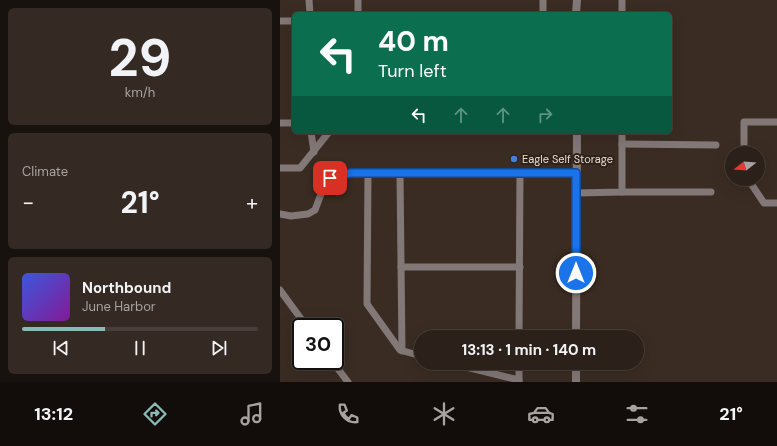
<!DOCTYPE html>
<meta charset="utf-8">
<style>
:root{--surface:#2c211a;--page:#342923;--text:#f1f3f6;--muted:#a6a3a2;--line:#483e39;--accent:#8bbbb9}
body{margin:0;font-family:"DM Sans",sans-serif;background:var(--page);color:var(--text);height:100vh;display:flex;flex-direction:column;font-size:15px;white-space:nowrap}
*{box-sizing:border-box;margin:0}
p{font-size:13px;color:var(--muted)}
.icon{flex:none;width:22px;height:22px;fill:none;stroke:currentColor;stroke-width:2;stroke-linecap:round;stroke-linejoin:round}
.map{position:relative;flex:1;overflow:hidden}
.drawer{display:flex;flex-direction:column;gap:8px;padding:8px;background:#18120e;width:280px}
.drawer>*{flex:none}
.top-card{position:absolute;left:12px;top:12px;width:380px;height:122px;border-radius:6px;box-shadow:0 4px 16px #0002,0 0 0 1px var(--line);background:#0b6e4f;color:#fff;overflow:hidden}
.needle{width:26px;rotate:253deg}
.tools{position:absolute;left:445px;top:146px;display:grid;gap:8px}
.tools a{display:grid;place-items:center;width:40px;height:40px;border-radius:50%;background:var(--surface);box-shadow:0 4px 16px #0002,0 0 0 1px var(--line);font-size:20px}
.speed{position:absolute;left:12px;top:318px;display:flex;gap:8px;font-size:20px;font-weight:700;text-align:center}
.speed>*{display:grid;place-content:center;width:52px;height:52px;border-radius:50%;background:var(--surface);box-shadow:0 4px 16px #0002,0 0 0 1px var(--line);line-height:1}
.speed .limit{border:2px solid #111;border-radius:6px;background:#fff;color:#111}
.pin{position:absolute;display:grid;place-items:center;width:34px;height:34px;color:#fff;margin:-17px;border-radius:8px;box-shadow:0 2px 6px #0006}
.me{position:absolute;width:44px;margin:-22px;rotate:0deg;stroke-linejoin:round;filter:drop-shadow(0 0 3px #0008)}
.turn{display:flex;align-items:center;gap:14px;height:84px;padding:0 20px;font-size:18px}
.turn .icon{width:52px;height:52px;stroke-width:2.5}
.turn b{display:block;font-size:28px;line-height:34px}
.lanes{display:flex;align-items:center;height:38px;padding:0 20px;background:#0003;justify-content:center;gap:20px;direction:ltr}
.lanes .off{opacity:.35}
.big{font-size:30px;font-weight:700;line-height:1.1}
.drawer .widget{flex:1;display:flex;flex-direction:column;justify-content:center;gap:6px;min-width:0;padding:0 14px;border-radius:6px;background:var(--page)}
.drawer .dial{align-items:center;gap:0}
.dial b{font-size:52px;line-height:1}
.song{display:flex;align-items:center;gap:12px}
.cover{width:48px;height:48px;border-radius:6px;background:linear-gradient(135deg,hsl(230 70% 55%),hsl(290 70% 35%))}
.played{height:4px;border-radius:2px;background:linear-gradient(90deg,var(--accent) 35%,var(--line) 35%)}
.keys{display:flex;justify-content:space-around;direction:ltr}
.heat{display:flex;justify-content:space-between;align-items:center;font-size:22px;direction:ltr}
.trip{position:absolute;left:134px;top:330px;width:230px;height:40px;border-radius:20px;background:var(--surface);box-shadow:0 4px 16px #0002,0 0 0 1px var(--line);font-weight:700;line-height:40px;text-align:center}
.tabs{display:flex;height:64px;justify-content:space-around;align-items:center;background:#120d0a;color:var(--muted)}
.tabs .icon{width:28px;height:28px}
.tabs .current{color:var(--accent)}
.tabs b{font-size:18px;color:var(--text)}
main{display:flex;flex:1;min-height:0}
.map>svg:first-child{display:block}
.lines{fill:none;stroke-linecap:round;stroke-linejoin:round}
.service{stroke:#827877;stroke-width:7}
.minor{stroke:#827877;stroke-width:8}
.route-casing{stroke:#114b97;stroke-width:10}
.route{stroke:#1a73e8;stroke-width:7}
.shop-dot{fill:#3f7fe0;stroke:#302218;stroke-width:1.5}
.labels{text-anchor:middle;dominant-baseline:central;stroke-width:4;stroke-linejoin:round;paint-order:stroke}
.poi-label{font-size:11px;fill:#e5dcd5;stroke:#302218;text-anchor:start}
</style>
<main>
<section class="drawer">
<div class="widget dial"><b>29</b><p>km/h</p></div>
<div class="widget"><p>Climate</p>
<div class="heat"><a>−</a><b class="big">21°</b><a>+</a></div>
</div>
<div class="widget">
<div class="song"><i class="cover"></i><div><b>Northbound</b><p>June Harbor</p></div></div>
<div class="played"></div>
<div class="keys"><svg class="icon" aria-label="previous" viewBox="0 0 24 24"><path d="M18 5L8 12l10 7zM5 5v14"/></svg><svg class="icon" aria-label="pause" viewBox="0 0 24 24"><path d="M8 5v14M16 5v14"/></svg><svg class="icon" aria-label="next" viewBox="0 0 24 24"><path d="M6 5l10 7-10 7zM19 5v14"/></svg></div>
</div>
</section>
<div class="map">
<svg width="497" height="382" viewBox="0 0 497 382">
<rect width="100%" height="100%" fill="#3a2c22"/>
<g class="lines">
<!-- service -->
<g class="service">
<polyline points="29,0 30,14"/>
<polyline points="78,14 78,0"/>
<polyline points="263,14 263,0"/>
<polyline points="342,14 342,0"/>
<polyline points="0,21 14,21"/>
<polyline points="0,123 14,123"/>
<polyline points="31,132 34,152"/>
<polyline points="342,144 436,145"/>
<polyline points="464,153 464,122 497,122"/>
<polyline points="0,168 20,168 49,132"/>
<polyline points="88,173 87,304 120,350 141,356"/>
<polyline points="120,173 122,351"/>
<polyline points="468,179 484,203 497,203"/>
<polyline points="342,192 431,192"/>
<polyline points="296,193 342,192 342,132"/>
<polyline points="0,214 11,216 28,214 35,210 44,186 50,178 58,175 71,173 296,173"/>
<polyline points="121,267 240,267"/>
<polyline points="0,290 27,327"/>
<polyline points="239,337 240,173"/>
<polyline points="52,361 68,382"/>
<polyline points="170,363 239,380"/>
<polyline points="239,382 239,363"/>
</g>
<!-- minor -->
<g class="minor">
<polyline points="296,14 297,0"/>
<polyline points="296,337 297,132"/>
<polyline points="296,363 296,382"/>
</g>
</g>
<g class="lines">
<!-- route casing -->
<g class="route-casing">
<polyline id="route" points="50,178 58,175 71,173 296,173 296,273"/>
</g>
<!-- route -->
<use href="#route" class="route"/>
</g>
<!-- markers -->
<circle class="shop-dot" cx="234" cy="159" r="4"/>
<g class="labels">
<!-- poi labels -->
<g class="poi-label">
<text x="242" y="159">Eagle Self Storage</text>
</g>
</g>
</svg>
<div class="tools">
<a><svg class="needle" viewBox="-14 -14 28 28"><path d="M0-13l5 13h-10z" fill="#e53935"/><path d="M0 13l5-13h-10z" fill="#a6a3a2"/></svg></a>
</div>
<div class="speed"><div class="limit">30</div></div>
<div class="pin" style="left:50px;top:178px;background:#d93025"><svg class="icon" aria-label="arrive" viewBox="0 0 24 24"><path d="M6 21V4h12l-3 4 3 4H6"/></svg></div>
<svg class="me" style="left:296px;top:273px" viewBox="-20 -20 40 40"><circle r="17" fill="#1a73e8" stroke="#fff" stroke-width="3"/><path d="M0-11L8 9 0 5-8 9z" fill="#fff"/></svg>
<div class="trip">13:13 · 1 min · 140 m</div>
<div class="top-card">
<div class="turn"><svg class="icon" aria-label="left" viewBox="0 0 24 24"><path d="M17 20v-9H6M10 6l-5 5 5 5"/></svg><div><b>40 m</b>Turn left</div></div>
<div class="lanes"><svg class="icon" aria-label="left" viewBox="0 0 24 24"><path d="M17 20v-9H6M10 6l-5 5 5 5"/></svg><svg class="icon off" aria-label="ahead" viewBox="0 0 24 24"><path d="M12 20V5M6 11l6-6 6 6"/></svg><svg class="icon off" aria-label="ahead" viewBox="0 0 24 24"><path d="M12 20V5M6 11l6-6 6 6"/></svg><svg class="icon off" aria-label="right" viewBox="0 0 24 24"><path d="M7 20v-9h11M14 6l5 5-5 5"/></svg></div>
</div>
</div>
</main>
<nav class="tabs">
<b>13:12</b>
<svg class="icon current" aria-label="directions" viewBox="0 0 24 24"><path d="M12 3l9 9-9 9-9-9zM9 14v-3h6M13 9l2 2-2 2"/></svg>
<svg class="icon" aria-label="music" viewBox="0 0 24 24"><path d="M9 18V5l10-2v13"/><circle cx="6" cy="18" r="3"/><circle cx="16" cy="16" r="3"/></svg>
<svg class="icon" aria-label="phone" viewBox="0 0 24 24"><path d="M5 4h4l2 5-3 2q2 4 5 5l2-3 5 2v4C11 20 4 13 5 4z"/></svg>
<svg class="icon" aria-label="climate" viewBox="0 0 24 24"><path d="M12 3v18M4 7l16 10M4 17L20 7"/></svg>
<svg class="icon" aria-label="car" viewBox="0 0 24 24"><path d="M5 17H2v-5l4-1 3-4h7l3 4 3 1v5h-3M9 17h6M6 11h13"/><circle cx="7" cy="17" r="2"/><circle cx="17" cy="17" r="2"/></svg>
<svg class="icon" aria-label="filters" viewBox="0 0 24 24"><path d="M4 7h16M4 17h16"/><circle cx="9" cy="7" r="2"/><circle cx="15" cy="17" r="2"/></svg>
<b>21°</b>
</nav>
